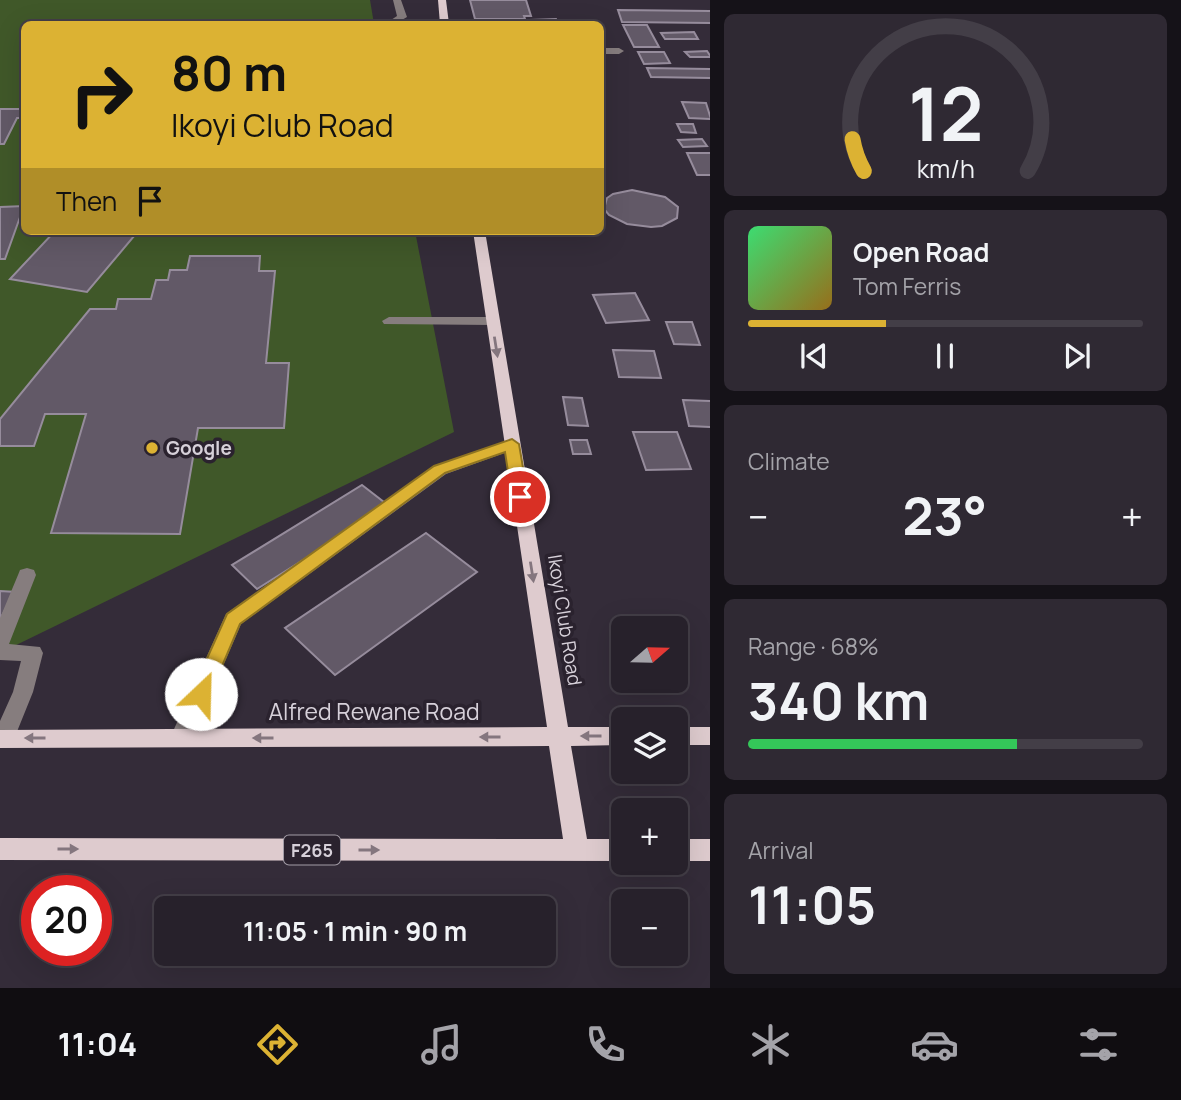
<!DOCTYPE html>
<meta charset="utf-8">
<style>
:root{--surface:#27212b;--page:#2f2933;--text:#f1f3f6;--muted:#a4a3a9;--line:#433e47;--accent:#dcb233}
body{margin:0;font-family:Manrope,sans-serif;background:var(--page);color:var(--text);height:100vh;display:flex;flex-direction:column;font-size:26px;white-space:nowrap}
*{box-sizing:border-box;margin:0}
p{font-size:23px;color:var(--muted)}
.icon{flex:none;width:38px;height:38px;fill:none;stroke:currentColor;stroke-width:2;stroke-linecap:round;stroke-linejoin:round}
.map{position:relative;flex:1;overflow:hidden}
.details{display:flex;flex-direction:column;gap:14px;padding:14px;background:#151218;width:471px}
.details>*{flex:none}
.guide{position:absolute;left:21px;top:21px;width:583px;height:214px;border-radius:10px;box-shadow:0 7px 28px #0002,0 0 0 2px var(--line);background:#dcb233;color:#111;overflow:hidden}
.needle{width:46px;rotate:70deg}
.fabs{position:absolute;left:611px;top:616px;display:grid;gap:14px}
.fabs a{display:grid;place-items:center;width:77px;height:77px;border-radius:10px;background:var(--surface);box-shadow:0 7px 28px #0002,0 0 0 2px var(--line);font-size:35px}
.speed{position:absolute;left:21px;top:875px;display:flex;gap:14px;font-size:35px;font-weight:700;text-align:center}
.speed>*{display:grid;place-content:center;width:91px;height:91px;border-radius:50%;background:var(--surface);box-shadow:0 7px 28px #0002,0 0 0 2px var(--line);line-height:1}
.speed .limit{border:10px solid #d22;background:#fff;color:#111}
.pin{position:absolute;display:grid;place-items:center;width:60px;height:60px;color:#fff;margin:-30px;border:4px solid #fff;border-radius:50%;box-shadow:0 2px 7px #0007}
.me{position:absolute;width:77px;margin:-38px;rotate:24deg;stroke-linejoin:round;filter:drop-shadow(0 0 5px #0008)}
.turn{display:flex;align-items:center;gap:24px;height:147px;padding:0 35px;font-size:32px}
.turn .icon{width:91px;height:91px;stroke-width:2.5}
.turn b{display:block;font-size:49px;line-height:60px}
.then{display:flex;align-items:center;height:66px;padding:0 35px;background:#0003;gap:14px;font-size:26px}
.big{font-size:52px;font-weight:700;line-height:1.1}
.details .widget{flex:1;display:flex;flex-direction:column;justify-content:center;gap:10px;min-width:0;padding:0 24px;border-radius:10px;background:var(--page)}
.details .dial{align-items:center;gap:0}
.dial svg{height:182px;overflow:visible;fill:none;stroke:var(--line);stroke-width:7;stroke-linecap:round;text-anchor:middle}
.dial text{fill:var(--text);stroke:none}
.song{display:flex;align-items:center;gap:21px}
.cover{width:84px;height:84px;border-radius:10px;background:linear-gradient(135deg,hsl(140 70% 55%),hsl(40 70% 35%))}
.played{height:7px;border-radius:4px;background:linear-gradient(90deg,var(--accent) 35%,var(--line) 35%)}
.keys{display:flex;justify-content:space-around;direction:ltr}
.heat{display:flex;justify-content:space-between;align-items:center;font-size:38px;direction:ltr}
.charge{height:10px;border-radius:5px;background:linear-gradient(90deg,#34c759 68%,var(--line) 0)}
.trip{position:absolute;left:154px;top:896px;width:402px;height:70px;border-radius:10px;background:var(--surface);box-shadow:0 7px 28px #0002,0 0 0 2px var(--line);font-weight:700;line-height:70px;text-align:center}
.dock{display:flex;height:112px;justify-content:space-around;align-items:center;background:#100d11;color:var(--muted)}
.dock .icon{width:49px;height:49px}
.dock .selected{color:var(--accent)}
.dock b{font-size:32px;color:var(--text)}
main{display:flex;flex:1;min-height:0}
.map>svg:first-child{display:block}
.green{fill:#405829}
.building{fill:#625967;stroke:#968c9c;stroke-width:2}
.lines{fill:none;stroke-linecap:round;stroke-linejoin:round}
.minor{fill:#867d7e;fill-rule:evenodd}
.major{fill:#decbce;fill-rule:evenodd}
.oneway{fill:#84767e}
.route{fill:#dcb233;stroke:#8f7421;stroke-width:2}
.poi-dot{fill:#dcb233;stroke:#2a222e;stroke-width:2.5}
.labels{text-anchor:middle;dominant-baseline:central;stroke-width:7;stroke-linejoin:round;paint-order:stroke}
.shield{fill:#2a222e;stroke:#a29ca6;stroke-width:2}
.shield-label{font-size:18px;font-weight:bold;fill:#d6d0d9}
.poi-label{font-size:19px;font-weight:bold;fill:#d6d0d9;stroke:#2a222e;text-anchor:start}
.street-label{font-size:19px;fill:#d6d0d9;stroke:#2a222e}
.near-street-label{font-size:23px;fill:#d6d0d9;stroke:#2a222e}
</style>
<main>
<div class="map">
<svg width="711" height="988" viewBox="0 0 711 988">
<rect width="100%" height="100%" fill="#342c39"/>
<!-- green -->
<polygon class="green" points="0,0 370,0 374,24 24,24 24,231 415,231 454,432 10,648 0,647"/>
<!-- building -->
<g class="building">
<polygon points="470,0 526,0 531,16 524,16 525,19 475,19"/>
<polygon points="618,10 711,11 711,23 622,22"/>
<polygon points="556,19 558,24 502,24 501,21"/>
<polygon points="623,25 647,25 659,47 634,47"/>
<polygon points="694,32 698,39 665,39 661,33"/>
<polygon points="707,51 711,57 690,57 685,52"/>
<polygon points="638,52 664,52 670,63 644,64"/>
<polygon points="647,68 711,69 711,78 651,77"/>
<polygon points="682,102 706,103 711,119 689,118"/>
<polygon points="0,109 24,109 24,118 17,118 4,144 0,144"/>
<polygon points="677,124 693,124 696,133 681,132"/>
<polygon points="702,139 707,146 683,147 678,140"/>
<polygon points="687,153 711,153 711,175 697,175"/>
<polygon points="632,190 665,197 678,207 677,218 662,226 651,227 627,224 609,215 604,209 607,198 613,194"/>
<polygon points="24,206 5,259 0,259 0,207"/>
<polygon points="55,231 111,231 135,235 87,292 10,279"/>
<polygon points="190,256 260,256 259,271 275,271 266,363 289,363 284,428 198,428 180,534 51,533 86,414 45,414 34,446 0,446 0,419 90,309 116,309 118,299 151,299 156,280 168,280 170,270 187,270"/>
<polygon points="635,293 649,320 606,323 593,295"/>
<polygon points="666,322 692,322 700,345 674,344"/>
<polygon points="613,350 654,351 661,378 619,377"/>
<polygon points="563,397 582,398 588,426 568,425"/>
<polygon points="683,400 711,401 711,427 689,426"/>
<polygon points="633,432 677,432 691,469 646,470"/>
<polygon points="570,440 587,440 591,454 573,454"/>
<polygon points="362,485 389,506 257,589 232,565"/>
<polygon points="426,533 477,572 335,675 285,628"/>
<polygon points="0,591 16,592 0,619"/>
</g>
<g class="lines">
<!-- minor -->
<g class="minor">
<polygon points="393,0 401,0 407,17 395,24 385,24 397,16"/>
<polygon points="600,48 619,48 624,51 619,54 600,54"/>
<polygon points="389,317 492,317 499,321 492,325 384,324 382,321"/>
<polygon points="512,439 520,444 518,448 446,474 241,624 189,745 181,747 173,745 170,738 226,614 434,466"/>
<polygon points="27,568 34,570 36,575 9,644 40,647 43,653 33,692 14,739 11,746 0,747 0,721 13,692 21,661 0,660 0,618 18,575 20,570"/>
</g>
<!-- major -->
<g class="major">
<polygon points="438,0 446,0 449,24 440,24"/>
<polygon points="473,231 485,231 568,727 623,727 623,745 571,746 587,839 623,839 623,861 0,860 0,838 563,839 549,746 0,748 0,730 547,727"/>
<rect x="676" y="727" width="35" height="18"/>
<rect x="676" y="839" width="35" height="22"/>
</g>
</g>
<!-- one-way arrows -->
<defs><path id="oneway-solid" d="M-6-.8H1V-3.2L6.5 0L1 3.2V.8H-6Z" transform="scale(1.75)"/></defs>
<g class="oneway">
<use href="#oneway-solid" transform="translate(496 347) rotate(81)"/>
<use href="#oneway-solid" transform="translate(532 572) rotate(81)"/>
<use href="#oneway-solid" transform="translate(591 736) rotate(180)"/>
<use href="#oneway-solid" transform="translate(490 737) rotate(180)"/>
<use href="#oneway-solid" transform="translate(35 738) rotate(180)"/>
<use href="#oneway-solid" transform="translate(263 738) rotate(180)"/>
<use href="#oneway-solid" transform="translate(68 849)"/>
<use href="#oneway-solid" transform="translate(369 850)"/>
</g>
<!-- route -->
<polygon class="route" points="512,439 519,444 528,497 526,501 520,503 512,497 505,452 445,473 240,624 208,699 201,701 194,699 191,694 227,614 434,466"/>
<!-- markers -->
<circle class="poi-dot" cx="152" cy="448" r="7"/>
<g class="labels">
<!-- shield labels -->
<rect class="shield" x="284" y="835.5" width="56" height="29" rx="5"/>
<g class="shield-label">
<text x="312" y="850">F265</text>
</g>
<!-- poi labels -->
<g class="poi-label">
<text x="166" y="448">Google</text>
</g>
<!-- street labels -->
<g class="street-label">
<text transform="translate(565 620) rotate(81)">Ikoyi Club Road</text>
</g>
<!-- near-street labels -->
<g class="near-street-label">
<text x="374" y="711">Alfred Rewane Road</text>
</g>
</g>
</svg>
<div class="fabs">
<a><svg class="needle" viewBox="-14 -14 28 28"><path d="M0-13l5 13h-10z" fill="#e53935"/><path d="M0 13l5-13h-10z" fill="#a4a3a9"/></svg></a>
<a><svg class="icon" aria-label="layers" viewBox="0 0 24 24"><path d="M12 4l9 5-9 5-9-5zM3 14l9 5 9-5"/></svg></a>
<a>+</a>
<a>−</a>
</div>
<div class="speed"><div class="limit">20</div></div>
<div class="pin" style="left:520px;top:497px;background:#d93025"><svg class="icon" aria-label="arrive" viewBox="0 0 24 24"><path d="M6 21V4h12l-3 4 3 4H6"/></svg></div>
<svg class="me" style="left:201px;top:694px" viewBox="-20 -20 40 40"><circle r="19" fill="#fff"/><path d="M0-13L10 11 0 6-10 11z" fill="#dcb233"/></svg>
<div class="trip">11:05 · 1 min · 90 m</div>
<div class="guide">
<div class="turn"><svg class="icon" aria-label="right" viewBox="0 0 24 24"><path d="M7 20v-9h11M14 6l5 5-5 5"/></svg><div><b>80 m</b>Ikoyi Club Road</div></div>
<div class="then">Then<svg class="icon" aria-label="arrive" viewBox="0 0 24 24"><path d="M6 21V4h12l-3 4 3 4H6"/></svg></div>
</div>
</div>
<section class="details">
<div class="widget dial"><svg viewBox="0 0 100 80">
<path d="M14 69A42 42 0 1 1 86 69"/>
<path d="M14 69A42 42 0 0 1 9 55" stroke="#dcb233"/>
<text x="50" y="56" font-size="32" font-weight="700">12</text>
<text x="50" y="72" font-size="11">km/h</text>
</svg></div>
<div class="widget">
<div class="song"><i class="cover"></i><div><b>Open Road</b><p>Tom Ferris</p></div></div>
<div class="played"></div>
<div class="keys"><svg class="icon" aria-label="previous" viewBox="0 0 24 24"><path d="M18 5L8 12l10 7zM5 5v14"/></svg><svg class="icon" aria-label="pause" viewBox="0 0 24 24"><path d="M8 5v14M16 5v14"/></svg><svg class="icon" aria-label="next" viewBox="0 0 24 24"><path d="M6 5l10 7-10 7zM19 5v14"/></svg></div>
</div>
<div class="widget"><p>Climate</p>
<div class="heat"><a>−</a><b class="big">23°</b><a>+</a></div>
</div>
<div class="widget"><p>Range · 68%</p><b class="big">340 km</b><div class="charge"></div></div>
<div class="widget"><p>Arrival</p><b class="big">11:05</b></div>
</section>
</main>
<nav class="dock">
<b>11:04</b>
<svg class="icon selected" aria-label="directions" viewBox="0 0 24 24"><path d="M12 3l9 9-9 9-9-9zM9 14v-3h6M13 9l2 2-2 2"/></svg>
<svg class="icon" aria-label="music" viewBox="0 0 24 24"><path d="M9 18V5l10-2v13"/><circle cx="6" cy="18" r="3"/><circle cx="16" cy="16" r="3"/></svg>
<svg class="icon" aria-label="phone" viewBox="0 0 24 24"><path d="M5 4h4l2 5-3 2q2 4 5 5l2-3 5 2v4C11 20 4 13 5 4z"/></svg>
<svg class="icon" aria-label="climate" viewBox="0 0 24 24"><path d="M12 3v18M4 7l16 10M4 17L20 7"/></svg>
<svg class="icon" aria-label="car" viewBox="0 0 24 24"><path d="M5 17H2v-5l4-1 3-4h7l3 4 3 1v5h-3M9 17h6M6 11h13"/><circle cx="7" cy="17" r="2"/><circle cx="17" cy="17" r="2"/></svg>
<svg class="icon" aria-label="filters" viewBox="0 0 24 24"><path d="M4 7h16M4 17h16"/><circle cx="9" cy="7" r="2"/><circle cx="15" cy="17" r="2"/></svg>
</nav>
